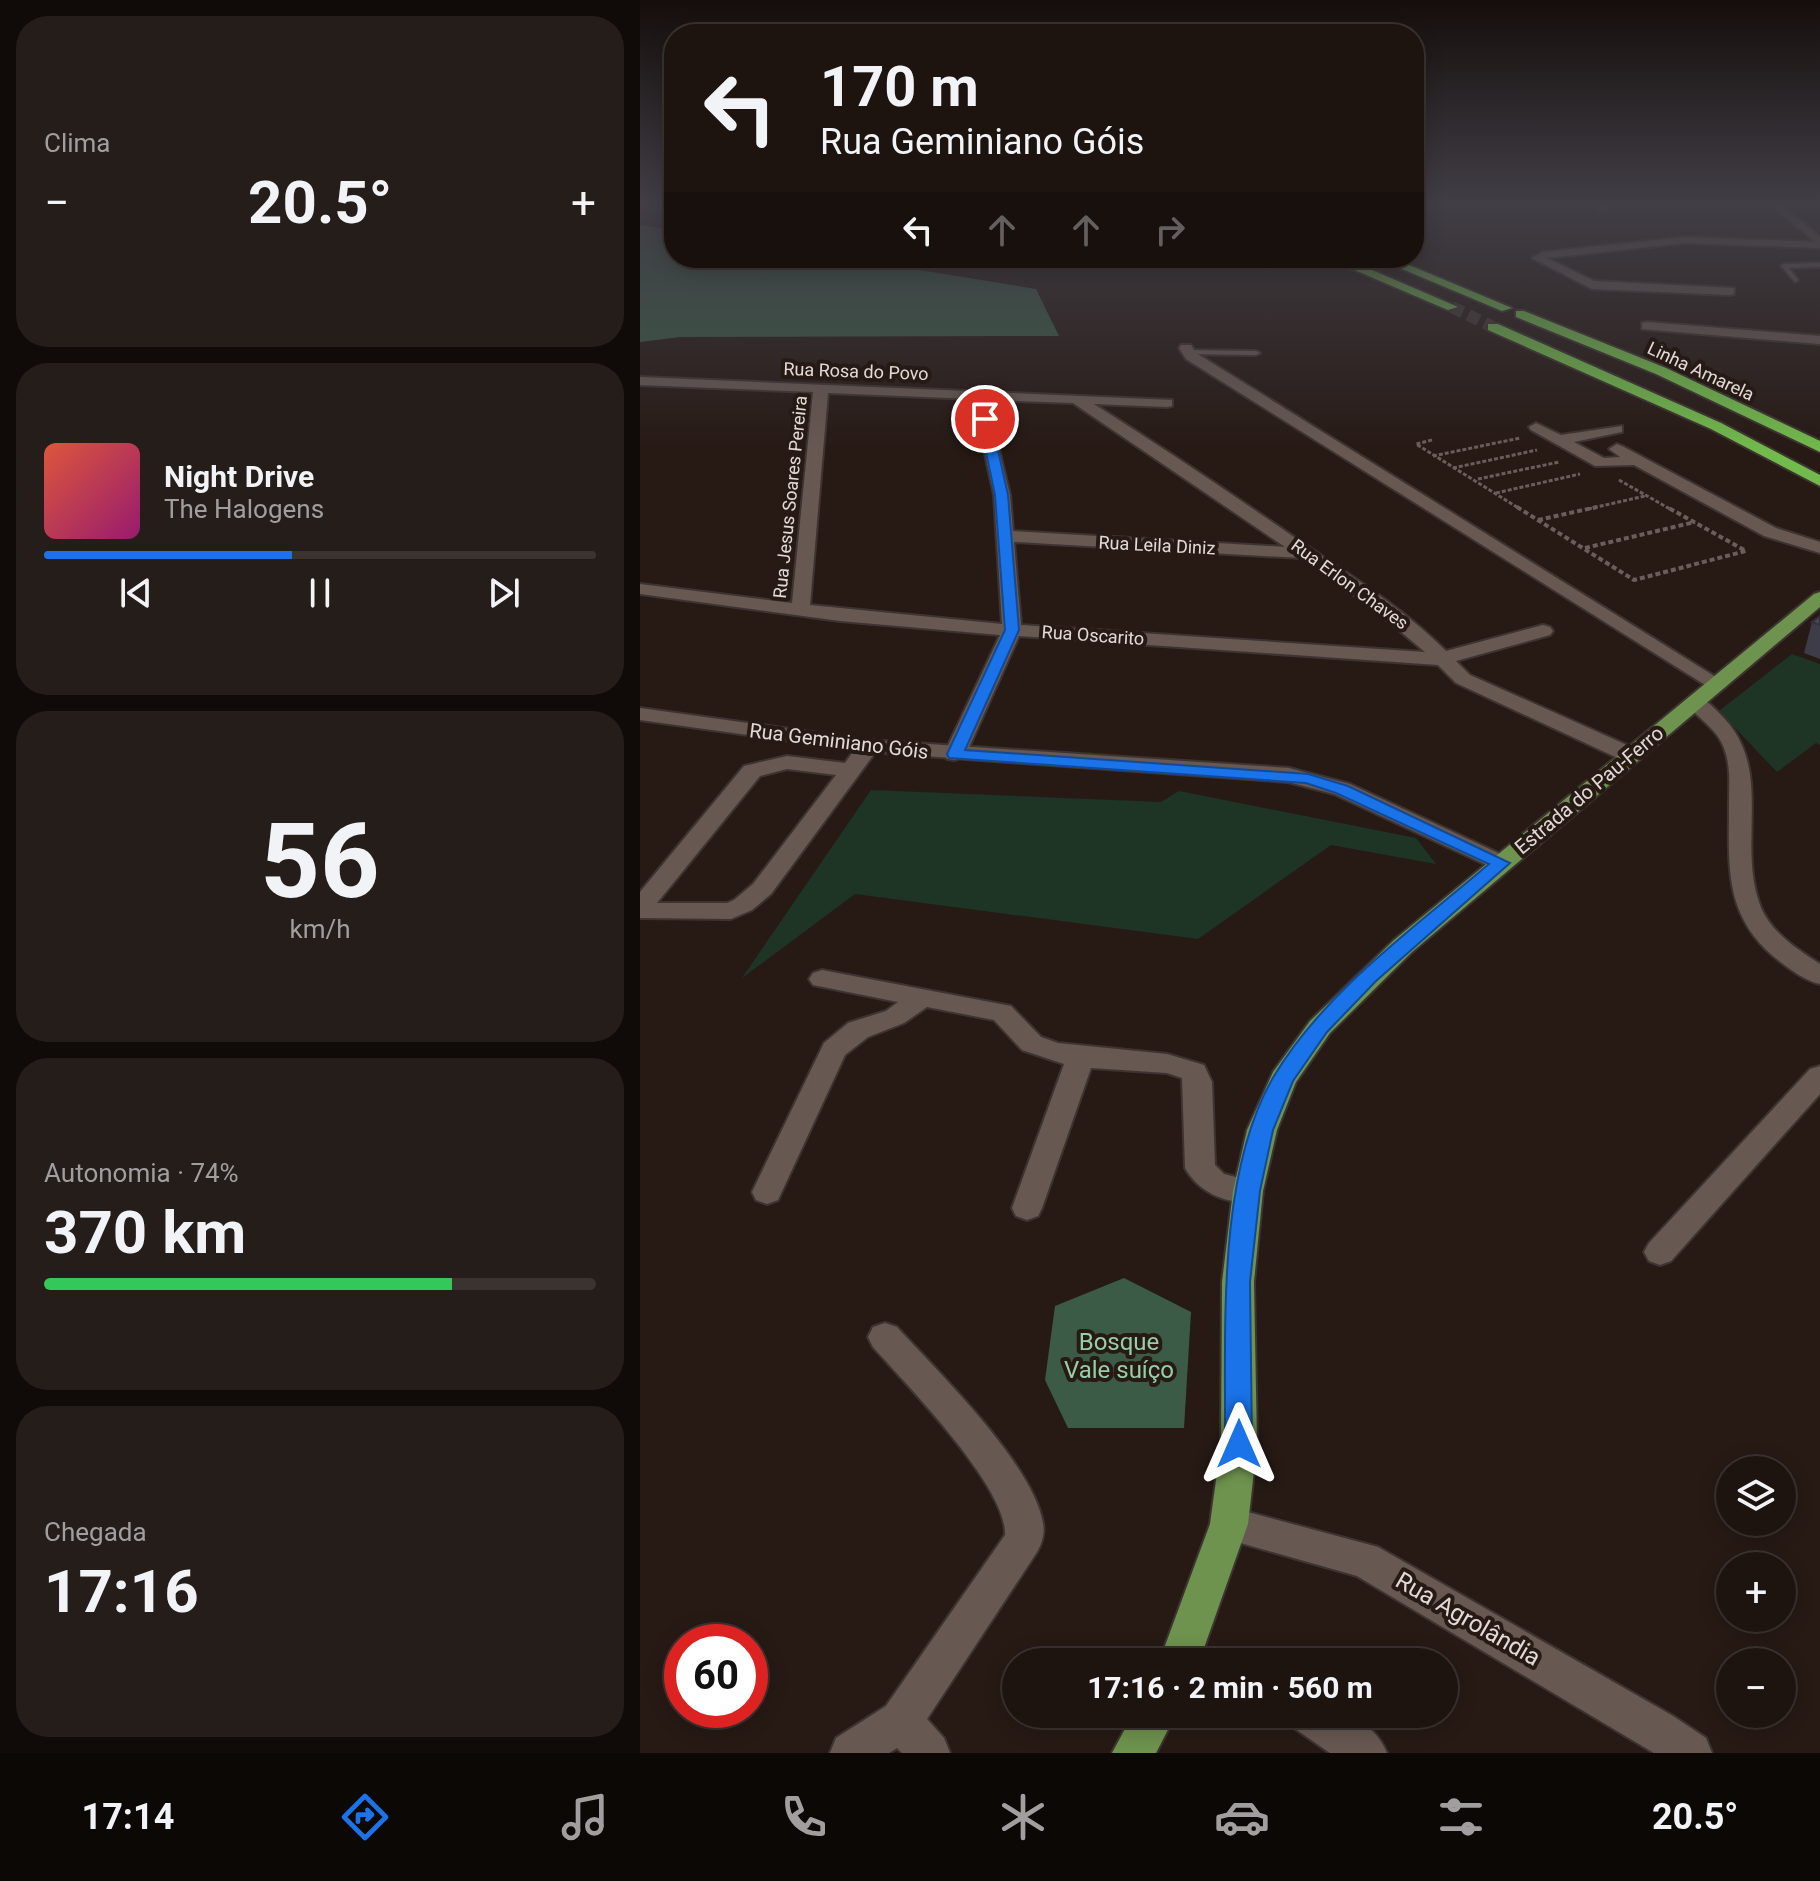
<!DOCTYPE html>
<html lang="pt">
<meta charset="utf-8">
<style>
:root{--surface:#1d1410;--page:#251d19;--text:#f1f3f6;--muted:#a09e9f;--line:#3b3330;--accent:#1a73e8}
body{margin:0;font-family:Roboto,sans-serif;background:var(--page);color:var(--text);height:100vh;display:flex;flex-direction:column;font-size:30px;white-space:nowrap}
*{box-sizing:border-box;margin:0}
p{font-size:26px;color:var(--muted)}
.icon{flex:none;width:44px;height:44px;fill:none;stroke:currentColor;stroke-width:2;stroke-linecap:round;stroke-linejoin:round}
.map{position:relative;flex:1;overflow:hidden}
.side{display:flex;flex-direction:column;gap:16px;padding:16px;background:#100b09;width:640px}
.side>*{flex:none}
.guide{position:absolute;left:24px;top:24px;width:760px;height:244px;border-radius:32px;box-shadow:0 4px 20px #0003,0 0 0 2px var(--line);background:#1d1410;color:var(--text);overflow:hidden}
.buttons{position:absolute;left:1076px;top:1456px;display:grid;gap:16px}
.buttons a{display:grid;place-items:center;width:80px;height:80px;border-radius:50%;background:var(--surface);box-shadow:0 4px 20px #0003,0 0 0 2px var(--line);font-size:40px}
.speed{position:absolute;left:24px;top:1624px;display:flex;gap:16px;font-size:40px;font-weight:700;text-align:center}
.speed>*{display:grid;place-content:center;width:104px;height:104px;border-radius:50%;background:var(--surface);box-shadow:0 4px 20px #0003,0 0 0 2px var(--line);line-height:1}
.speed .limit{border:12px solid #d22;background:#fff;color:#111}
.pin{position:absolute;display:grid;place-items:center;width:68px;height:68px;color:#fff;margin:-34px;border:4px solid #fff;border-radius:50%;box-shadow:0 2px 8px #0007}
.me{position:absolute;width:88px;margin:-44px;rotate:0deg;stroke-linejoin:round;filter:drop-shadow(0 0 6px #0008)}
.turn{display:flex;align-items:center;gap:28px;height:168px;padding:0 24px;font-size:36px}
.turn .icon{width:104px;height:104px;stroke-width:2.5}
.turn b{display:block;font-size:56px;line-height:68px}
.lanes{display:flex;align-items:center;height:76px;padding:0 24px;background:#0003;justify-content:center;gap:40px;direction:ltr}
.lanes .off{opacity:.35}
.big{font-size:60px;font-weight:700;line-height:1.1}
.side .widget{flex:1;display:flex;flex-direction:column;justify-content:center;gap:12px;min-width:0;padding:0 28px;border-radius:32px;background:var(--page)}
.side .dial{align-items:center;gap:0}
.dial b{font-size:104px;line-height:1}
.song{display:flex;align-items:center;gap:24px}
.cover{width:96px;height:96px;border-radius:12px;background:linear-gradient(135deg,hsl(10 70% 55%),hsl(320 70% 35%))}
.played{height:8px;border-radius:4px;background:linear-gradient(90deg,var(--accent) 45%,var(--line) 45%)}
.keys{display:flex;justify-content:space-around;direction:ltr}
.heat{display:flex;justify-content:space-between;align-items:center;font-size:44px;direction:ltr}
.charge{height:12px;border-radius:6px;background:linear-gradient(90deg,#34c759 74%,var(--line) 0)}
.trip{position:absolute;left:362px;top:1648px;width:456px;height:80px;border-radius:40px;background:var(--surface);box-shadow:0 4px 20px #0003,0 0 0 2px var(--line);font-weight:700;line-height:80px;text-align:center}
.menu{display:flex;height:128px;justify-content:space-around;align-items:center;background:#0c0806;color:var(--muted)}
.menu .icon{width:56px;height:56px}
.menu .selected{color:var(--accent)}
.menu b{font-size:36px;color:var(--text)}
main{display:flex;flex:1;min-height:0}
.map>svg:first-child{display:block}
.green{fill:#1e3425}
.forest{fill:#3b5b46}
.lines{fill:none;stroke-linecap:round;stroke-linejoin:round}
.highway-tunnel{stroke:#433732;stroke-width:12;stroke-dasharray:12 6;stroke-linecap:butt}
.lane-casing{stroke:#3d3431;stroke-width:4}
.street-casing{stroke:#3d3431;stroke-width:4}
.secondary-casing{stroke:#3d3431;stroke-width:4}
.primary-casing{stroke:#3d3431;stroke-width:4}
.highway-casing{stroke:#3d3431;stroke-width:4}
.path-far1{stroke:#6a5e5a;stroke-width:3;stroke-dasharray:4 2;stroke-linecap:butt}
.path{stroke:#6a5e5a;stroke-width:4;stroke-dasharray:5 3;stroke-linecap:butt}
.lane{fill:#675852;fill-rule:evenodd}
.street{fill:#675852;fill-rule:evenodd}
.secondary{fill:#675852;fill-rule:evenodd}
.primary{fill:#6e934e;fill-rule:evenodd}
.highway{fill:#72ba4c;fill-rule:evenodd}
.wall{fill:#3e3c48}
.building{fill:#484654;stroke:#32313b;stroke-width:2}
.route{fill:#1a73e8;stroke:#114b97;stroke-width:2}
.labels{text-anchor:middle;dominant-baseline:central;stroke-width:8;stroke-linejoin:round;paint-order:stroke}
.far-street-label{font-size:18px;fill:#e2dad6;stroke:#271a15}
.street-label{font-size:20px;fill:#e2dad6;stroke:#271a15}
.near-park-label{font-size:24px;fill:#95cea7;stroke:#271a15}
.near-street-label{font-size:24px;fill:#e2dad6;stroke:#271a15}
</style>
<main>
<section class="side">
<div class="widget"><p>Clima</p>
<div class="heat"><a>−</a><b class="big">20.5°</b><a>+</a></div>
</div>
<div class="widget">
<div class="song"><i class="cover"></i><div><b>Night Drive</b><p>The Halogens</p></div></div>
<div class="played"></div>
<div class="keys"><svg class="icon" aria-label="previous" viewBox="0 0 24 24"><path d="M18 5L8 12l10 7zM5 5v14"/></svg><svg class="icon" aria-label="pause" viewBox="0 0 24 24"><path d="M8 5v14M16 5v14"/></svg><svg class="icon" aria-label="next" viewBox="0 0 24 24"><path d="M6 5l10 7-10 7zM19 5v14"/></svg></div>
</div>
<div class="widget dial"><b>56</b><p>km/h</p></div>
<div class="widget"><p>Autonomia · 74%</p><b class="big">370 km</b><div class="charge"></div></div>
<div class="widget"><p>Chegada</p><b class="big">17:16</b></div>
</section>
<div class="map">
<svg width="1180" height="1753" viewBox="0 0 1180 1753">
<rect width="100%" height="100%" fill="#271a15"/>
<!-- green -->
<g class="green">
<polygon points="1152,654 1180,664 1180,745 1176,743 1137,772 1079,711"/>
<polygon points="231,790 521,802 539,791 776,838 796,864 691,845 558,939 215,894 102,978"/>
</g>
<!-- forest -->
<g class="forest">
<polygon points="0,225 34,230 34,258 205,258 396,289 419,336 40,337 0,342"/>
<polygon points="484,1278 551,1312 544,1428 428,1428 405,1380 415,1306"/>
</g>
<g class="lines">
<!-- highway-tunnel -->
<g class="highway-tunnel">
<polyline points="694,258 714,266"/>
<polyline points="812,307 853,327"/>
</g>
<!-- lane casing -->
<g class="lane-casing">
<g id="lane">
<polygon points="1180,263 1180,267 1149,268 1158,280 1155,282 1141,266 1144,264"/>
<polygon points="549,350 616,351 620,353 616,355 546,354 545,352"/>
</g>
</g>
<!-- street casing -->
<g class="street-casing">
<g id="street">
<polygon points="953,205 965,205 968,209 959,211"/>
<polygon points="1045,237 1180,242 1180,248 1045,243 907,258 954,281 1094,288 1094,294 1090,295 952,289 892,258 903,252"/>
<polygon points="1007,322 1180,336 1180,344 1002,329 1002,323"/>
<polygon points="541,345 551,345 556,353 1087,684 1084,688 1070,688 546,359 539,348"/>
<path d="M0,377L532,400V406L527,407L454,404C525,449 595,496 664,544C713,577 764,609 806,651L903,625L910,627L913,631L910,635L816,661L830,675L998,750L1001,755L990,761L982,760L816,683L798,665L379,636L326,754L315,760L307,759L304,754L360,635L200,621L0,594V584L152,603L173,392L0,385ZM188,393L333,399L354,495L362,624L170,605ZM347,400L433,403L645,547L373,531L370,495ZM374,542L661,558L731,607L785,652L381,625Z"/>
<polygon points="896,423 921,435 982,426 982,432 934,442 964,458 980,457 969,449 977,444 982,446 1136,528 1180,542 1180,553 1124,536 994,465 955,466 891,430 889,427"/>
<path d="M1055,696C1065,698 1072,706 1079,713C1136,767 1096,840 1120,905C1130,932 1157,949 1180,964V984C1163,980 1147,967 1133,956C1083,913 1089,863 1089,803C1089,785 1091,766 1084,748C1077,728 1057,718 1045,702Z"/>
<path d="M229,740L240,746L131,894L112,910L91,919L0,918V892L104,766L147,756L205,763L221,741ZM147,769L196,775L113,884L94,900L87,903H17L120,776Z"/>
<path d="M182,970L371,1006L401,1037L418,1043L527,1054L564,1065L572,1082L575,1165L584,1174L619,1183L623,1191L619,1199C591,1208 559,1193 545,1168L542,1078L527,1073L451,1068L402,1208L398,1216L387,1220L376,1216L372,1208L424,1064L382,1050L354,1020L287,1007L264,1023L228,1037L205,1055L138,1200L127,1204L116,1200L112,1192L184,1043L208,1023L246,1011L258,1002L173,985L169,979L173,973Z"/>
<polygon points="1180,1066 1180,1094 1031,1261 1020,1265 1009,1261 1004,1252 1009,1243 1170,1069"/>
<path d="M245,1323L257,1327C298,1372 393,1464 403,1523C405,1534 402,1543 397,1552L287,1719L304,1738L310,1753H262L257,1748L249,1753H190L196,1738L246,1706L365,1535C368,1488 266,1384 233,1347L228,1337L233,1327Z"/>
<polygon points="589,1507 738,1547 1033,1716 1066,1738 1072,1753 1014,1753 717,1576 576,1536 570,1524 576,1512"/>
<path d="M648,1714C687,1714 729,1709 747,1753H690L654,1728Z"/>
</g>
</g>
<!-- secondary casing -->
<g class="secondary-casing">
<g id="secondary">
<polygon points="1131,205 1142,205 1180,237 1180,246"/>
<polygon points="0,708 229,740 649,768 710,784 869,858 873,863 869,868 853,868 694,794 648,782 229,752 0,720"/>
</g>
</g>
<!-- primary casing -->
<g class="primary-casing">
<g id="primary">
<polygon points="1180,592 1180,607 772,952 690,1033 656,1082 637,1130 623,1191 614,1282 617,1444 608,1524 559,1662 519,1662 570,1524 581,1444 582,1282 593,1191 607,1130 633,1072 670,1021 754,940 1174,594"/>
<polygon points="493,1714 536,1714 516,1753 472,1753"/>
</g>
</g>
<!-- highway casing -->
<g class="highway-casing">
<g id="highway">
<polygon points="736,258 752,258 872,308 862,311"/>
<polygon points="710,264 718,264 818,307 808,310 710,268"/>
<polygon points="876,311 884,311 1026,368 1180,441 1180,452 1016,374 876,317"/>
<polygon points="848,324 858,324 1081,423 1180,475 1180,486 1071,429 848,330"/>
</g>
</g>
<!-- path-far1 -->
<g class="path-far1">
<polyline points="792,440 776,444 880,509"/>
<polyline points="793,456 880,438"/>
<polyline points="813,468 897,450"/>
<polyline points="838,479 919,462"/>
<polyline points="979,480 1030,509"/>
<polyline points="856,493 940,474"/>
<polyline points="948,509 1005,496"/>
</g>
<!-- path -->
<g class="path">
<polyline points="877,507 994,580 1106,551 1027,507"/>
<polyline points="898,520 957,507"/>
<polyline points="945,548 1055,522"/>
</g>
<!-- lane -->
<use href="#lane" class="lane"/>
<!-- street -->
<use href="#street" class="street"/>
<!-- secondary -->
<use href="#secondary" class="secondary"/>
<!-- primary -->
<use href="#primary" class="primary"/>
<!-- highway -->
<use href="#highway" class="highway"/>
</g>
<!-- wall -->
<polygon class="wall" points="1180,616 1180,659 1164,653 1172,622"/>
<!-- building -->
<polygon class="building" points="1180,616 1180,625 1172,622"/>
<!-- sky -->
<linearGradient id="sky" x2="0" y2="1"><stop stop-color="#150e0c"/><stop offset="0.45" stop-color="#413e46"/><stop offset="1" stop-color="#413e46" stop-opacity="0"/></linearGradient>
<rect width="1180" height="451" fill="url(#sky)"/>
<!-- route -->
<path class="route" d="M345,416L351,419L368,495L379,630L325,750L668,774L708,786L870,863L736,981L687,1032L653,1081L633,1130L620,1191L610,1282L612,1444L608,1452L599,1456L589,1452L585,1444C586,1332 576,1174 634,1076C686,990 774,928 849,864L696,793L666,783L309,758L307,754L365,630L355,495L339,419Z"/>
<g class="labels">
<!-- far-street labels -->
<g class="far-street-label">
<text transform="translate(216 371) rotate(2)">Rua Rosa do Povo</text>
<text transform="translate(1061 371) rotate(25)">Linha Amarela</text>
<text transform="translate(150 497) rotate(-84)">Rua Jesus Soares Pereira</text>
<text transform="translate(517 545) rotate(3)">Rua Leila Diniz</text>
<text transform="translate(710 584) rotate(36)">Rua Erlon Chaves</text>
<text transform="translate(453 635) rotate(4)">Rua Oscarito</text>
</g>
<!-- street labels -->
<g class="street-label">
<text transform="translate(199 741) rotate(7)">Rua Geminiano Góis</text>
<text transform="translate(949 790) rotate(-40)">Estrada do Pau-Ferro</text>
</g>
<!-- near-park labels -->
<g class="near-park-label">
<text x="479" y="1342">Bosque<tspan x="479" dy="28">Vale suíço</tspan></text>
</g>
<!-- near-street labels -->
<g class="near-street-label">
<text transform="translate(828 1619) rotate(30)">Rua Agrolândia</text>
</g>
</g>
</svg>
<div class="buttons">
<a><svg class="icon" aria-label="layers" viewBox="0 0 24 24"><path d="M12 4l9 5-9 5-9-5zM3 14l9 5 9-5"/></svg></a>
<a>+</a>
<a>−</a>
</div>
<div class="speed"><div class="limit">60</div></div>
<div class="pin" style="left:345px;top:419px;background:#d93025"><svg class="icon" aria-label="arrive" viewBox="0 0 24 24"><path d="M6 21V4h12l-3 4 3 4H6"/></svg></div>
<svg class="me" style="left:599px;top:1444px" viewBox="-20 -20 40 40"><path d="M0-17L14 15 0 8-14 15z" fill="#1a73e8" stroke="#fff" stroke-width="4"/></svg>
<div class="trip">17:16 · 2 min · 560 m</div>
<div class="guide">
<div class="turn"><svg class="icon" aria-label="left" viewBox="0 0 24 24"><path d="M17 20v-9H6M10 6l-5 5 5 5"/></svg><div><b>170 m</b>Rua Geminiano Góis</div></div>
<div class="lanes"><svg class="icon" aria-label="left" viewBox="0 0 24 24"><path d="M17 20v-9H6M10 6l-5 5 5 5"/></svg><svg class="icon off" aria-label="ahead" viewBox="0 0 24 24"><path d="M12 20V5M6 11l6-6 6 6"/></svg><svg class="icon off" aria-label="ahead" viewBox="0 0 24 24"><path d="M12 20V5M6 11l6-6 6 6"/></svg><svg class="icon off" aria-label="right" viewBox="0 0 24 24"><path d="M7 20v-9h11M14 6l5 5-5 5"/></svg></div>
</div>
</div>
</main>
<nav class="menu">
<b>17:14</b>
<svg class="icon selected" aria-label="directions" viewBox="0 0 24 24"><path d="M12 3l9 9-9 9-9-9zM9 14v-3h6M13 9l2 2-2 2"/></svg>
<svg class="icon" aria-label="music" viewBox="0 0 24 24"><path d="M9 18V5l10-2v13"/><circle cx="6" cy="18" r="3"/><circle cx="16" cy="16" r="3"/></svg>
<svg class="icon" aria-label="phone" viewBox="0 0 24 24"><path d="M5 4h4l2 5-3 2q2 4 5 5l2-3 5 2v4C11 20 4 13 5 4z"/></svg>
<svg class="icon" aria-label="climate" viewBox="0 0 24 24"><path d="M12 3v18M4 7l16 10M4 17L20 7"/></svg>
<svg class="icon" aria-label="car" viewBox="0 0 24 24"><path d="M5 17H2v-5l4-1 3-4h7l3 4 3 1v5h-3M9 17h6M6 11h13"/><circle cx="7" cy="17" r="2"/><circle cx="17" cy="17" r="2"/></svg>
<svg class="icon" aria-label="filters" viewBox="0 0 24 24"><path d="M4 7h16M4 17h16"/><circle cx="9" cy="7" r="2"/><circle cx="15" cy="17" r="2"/></svg>
<b>20.5°</b>
</nav>
